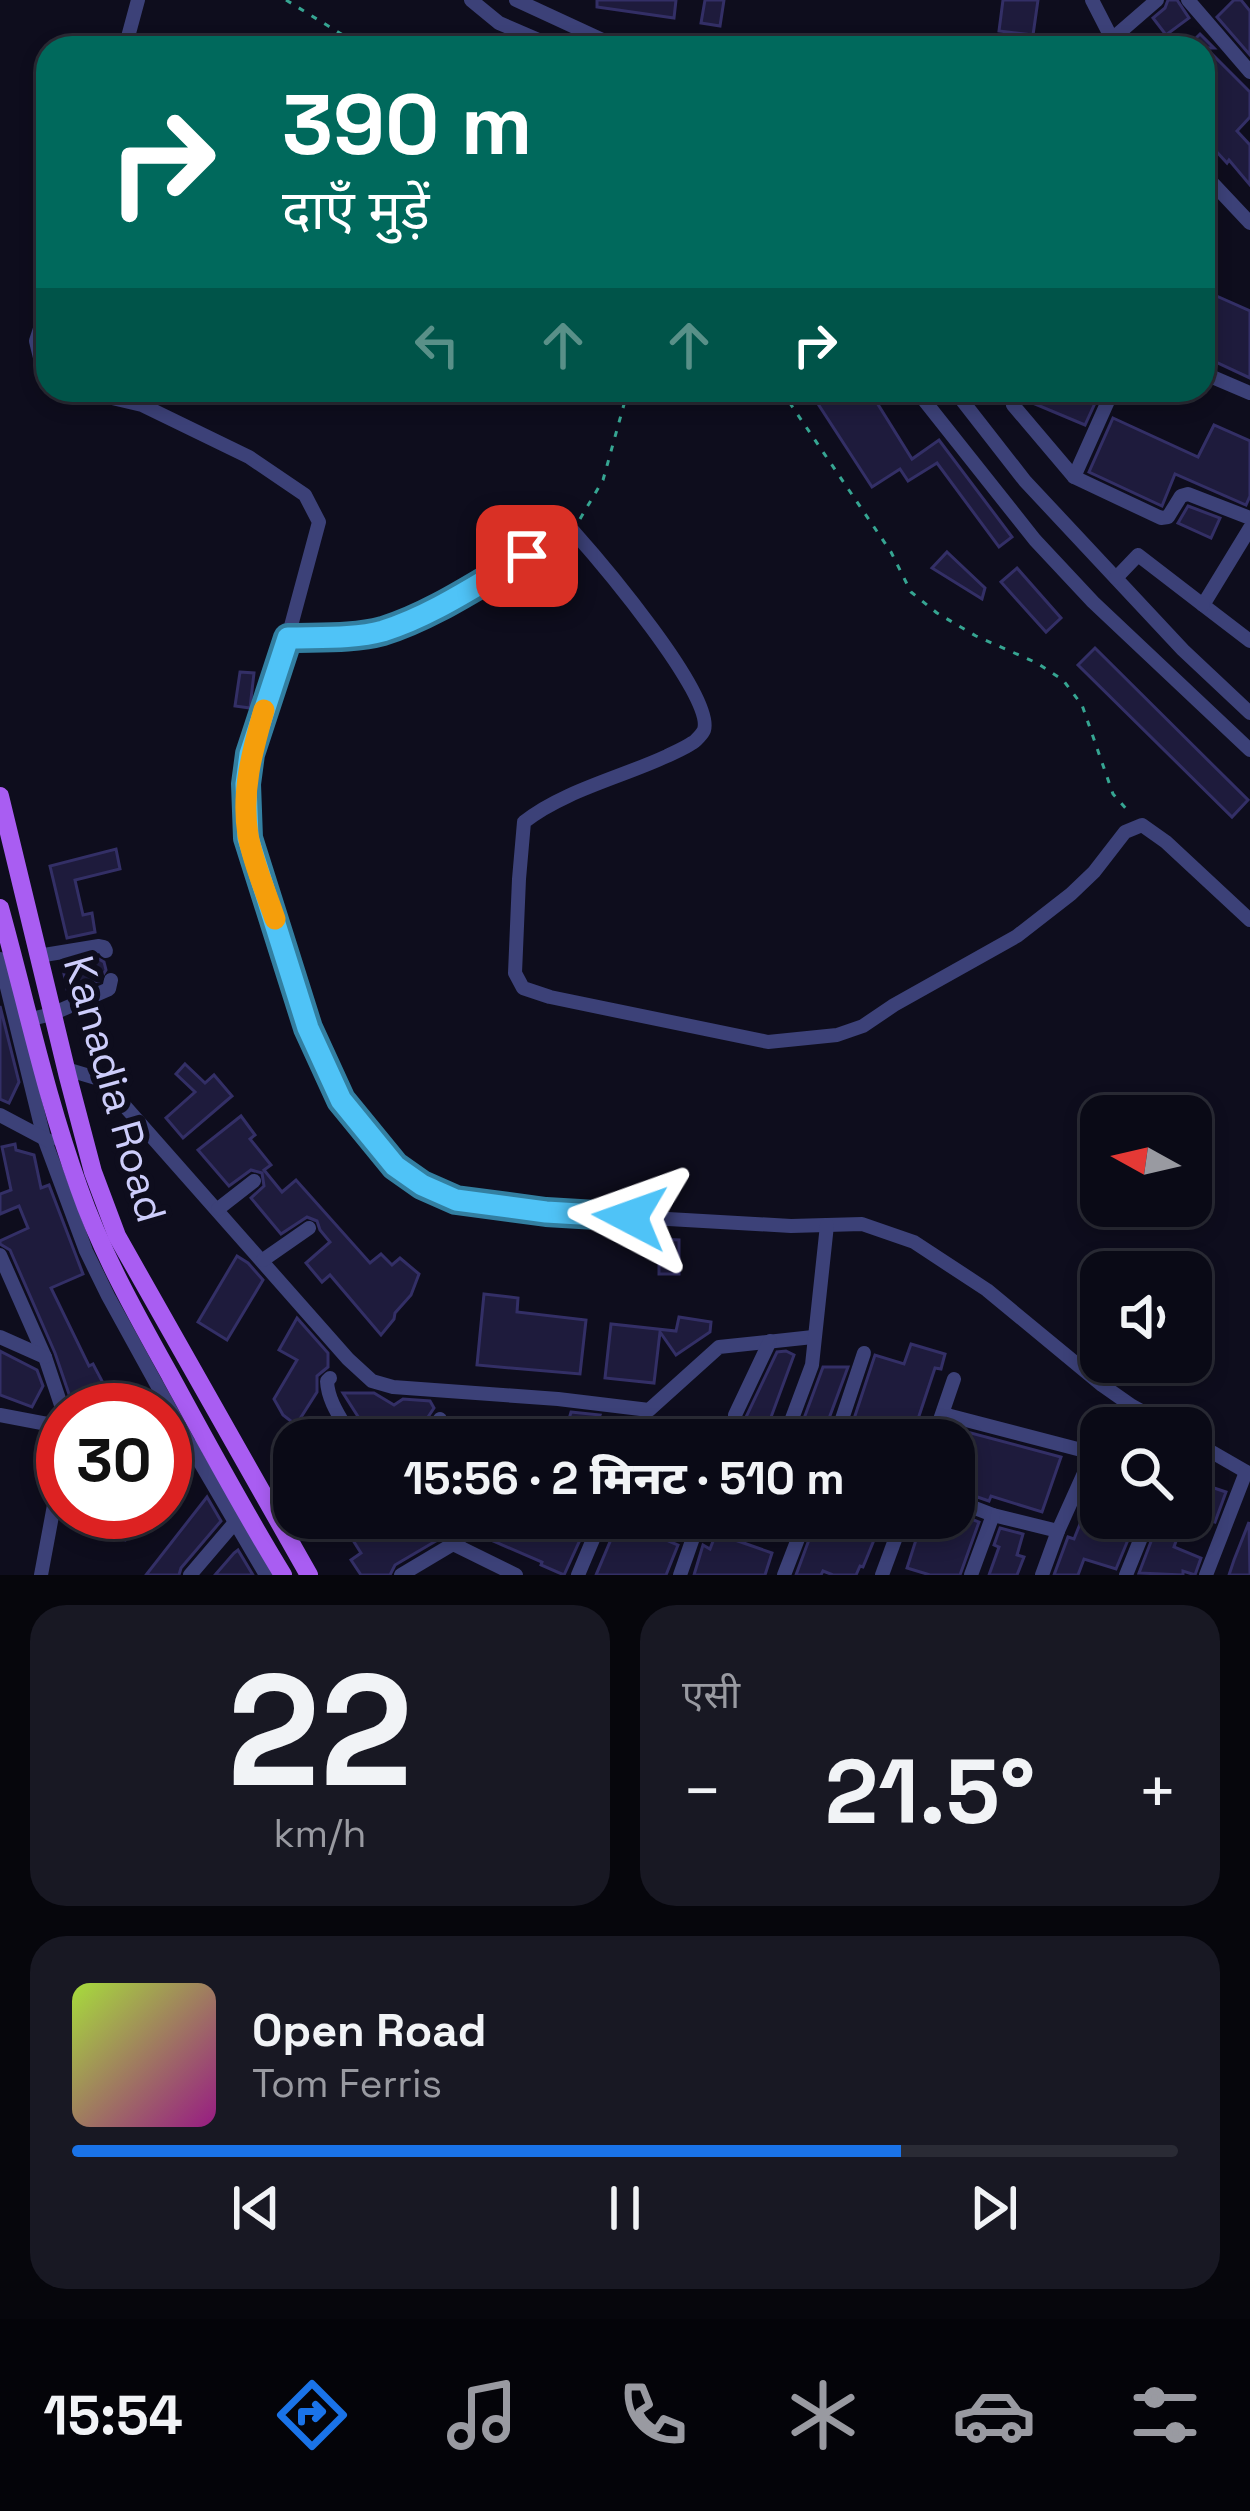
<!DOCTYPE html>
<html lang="hi">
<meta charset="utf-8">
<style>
:root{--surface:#0a0a16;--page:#181823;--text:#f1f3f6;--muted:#999aa1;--line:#2a2b35;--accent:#1a73e8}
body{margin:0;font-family:"Space Grotesk","Noto Sans Devanagari",sans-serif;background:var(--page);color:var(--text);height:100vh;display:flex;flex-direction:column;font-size:45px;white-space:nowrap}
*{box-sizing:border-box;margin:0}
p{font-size:39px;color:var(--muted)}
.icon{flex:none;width:66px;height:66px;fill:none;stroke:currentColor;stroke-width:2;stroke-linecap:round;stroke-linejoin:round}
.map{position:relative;height:1575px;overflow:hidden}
.side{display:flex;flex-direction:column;gap:30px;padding:30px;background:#06060c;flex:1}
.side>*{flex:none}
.banner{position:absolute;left:36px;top:36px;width:1179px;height:366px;border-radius:36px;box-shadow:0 6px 18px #0003,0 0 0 3px var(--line);background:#00695c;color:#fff;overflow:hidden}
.needle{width:78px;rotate:278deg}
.fabs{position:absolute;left:1080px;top:1095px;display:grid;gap:24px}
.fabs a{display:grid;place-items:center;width:132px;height:132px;border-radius:24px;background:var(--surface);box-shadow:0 6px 18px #0003,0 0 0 3px var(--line);font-size:60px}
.speed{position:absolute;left:36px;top:1383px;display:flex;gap:24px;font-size:60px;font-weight:700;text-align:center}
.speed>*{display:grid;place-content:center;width:156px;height:156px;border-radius:50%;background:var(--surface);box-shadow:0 6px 18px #0003,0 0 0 3px var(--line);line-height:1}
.speed .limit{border:18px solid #d22;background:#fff;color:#111}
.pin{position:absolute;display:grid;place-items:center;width:102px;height:102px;color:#fff;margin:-51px;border-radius:24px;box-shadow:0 6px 18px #0006}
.me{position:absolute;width:132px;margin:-66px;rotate:274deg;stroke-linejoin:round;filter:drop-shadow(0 0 9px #0008)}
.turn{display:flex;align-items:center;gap:42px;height:252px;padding:0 48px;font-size:54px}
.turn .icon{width:156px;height:156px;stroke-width:2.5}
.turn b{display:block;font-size:84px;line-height:102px}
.lanes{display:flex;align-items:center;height:114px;padding:0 48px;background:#0003;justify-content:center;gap:60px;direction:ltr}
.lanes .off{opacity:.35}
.big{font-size:90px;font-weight:800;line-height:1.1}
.side .tile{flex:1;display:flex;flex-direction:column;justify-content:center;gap:18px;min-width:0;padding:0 42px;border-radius:36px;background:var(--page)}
.side .dial{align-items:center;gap:0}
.dial b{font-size:156px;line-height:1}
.song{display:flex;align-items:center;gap:36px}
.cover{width:144px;height:144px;border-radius:18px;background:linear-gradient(135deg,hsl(80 70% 55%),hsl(310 70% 35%))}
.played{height:12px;border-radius:6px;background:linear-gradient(90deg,var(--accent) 75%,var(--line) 75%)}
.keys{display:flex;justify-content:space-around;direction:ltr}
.heat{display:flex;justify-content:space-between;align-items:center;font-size:66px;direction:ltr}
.side .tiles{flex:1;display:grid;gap:30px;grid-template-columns:1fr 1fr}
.tile:last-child{grid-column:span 2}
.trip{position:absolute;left:273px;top:1419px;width:702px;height:120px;border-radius:36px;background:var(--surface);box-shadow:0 6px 18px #0003,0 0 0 3px var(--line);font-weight:800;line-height:120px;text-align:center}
.menu{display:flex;height:192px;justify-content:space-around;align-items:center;background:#040409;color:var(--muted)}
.menu .icon{width:84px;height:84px}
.menu .selected{color:var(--accent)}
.menu b{font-size:54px;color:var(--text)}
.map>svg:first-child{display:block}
.building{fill:#1e1b3c;stroke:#332f66;stroke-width:3}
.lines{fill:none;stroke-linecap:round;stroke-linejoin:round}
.path{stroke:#36a592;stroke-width:3;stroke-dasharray:6 9;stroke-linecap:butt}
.minor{stroke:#3c4178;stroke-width:14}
.major{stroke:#a95df2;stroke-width:18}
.route-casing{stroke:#337fa1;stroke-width:30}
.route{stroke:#4fc3f7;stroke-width:21}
.slow{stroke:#f59e0b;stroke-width:21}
.labels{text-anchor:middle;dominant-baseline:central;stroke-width:12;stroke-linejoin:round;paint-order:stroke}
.street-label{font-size:42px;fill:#cdcdfb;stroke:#0e0d1d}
</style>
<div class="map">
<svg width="1250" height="1575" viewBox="0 0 1250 1575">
<rect width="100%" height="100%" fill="#0e0d1d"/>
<!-- building -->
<g class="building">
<polygon points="597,0 676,0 674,18 597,7"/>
<polygon points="705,0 724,0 720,26 701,23"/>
<polygon points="1003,0 1038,0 1033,35 999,31"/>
<polygon points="1168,0 1177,0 1189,18 1166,35 1153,18 1165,8"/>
<polygon points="1234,0 1241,0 1250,11 1250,55 1217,17"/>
<polygon points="1200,34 1214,48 1206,48 1250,92 1250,117 1237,131 1250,145 1250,185 1229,160 1227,163 1203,137 1203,48 1186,48"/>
<polygon points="1203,290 1250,311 1250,378 1203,356"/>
<polygon points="809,390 869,390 912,459 939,440 1012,537 999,547 937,463 908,481 900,469 872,487"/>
<polygon points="1035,390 1101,390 1085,425 1030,402"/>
<polygon points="1113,418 1198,457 1214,425 1250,441 1250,496 1246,505 1175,474 1162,506 1089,472"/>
<polygon points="1188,506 1220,518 1211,538 1178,523"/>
<polygon points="947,552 985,588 982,599 932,568"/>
<polygon points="1017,568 1061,618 1046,632 1001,582"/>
<polygon points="1095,648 1248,800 1232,817 1078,665"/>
<polygon points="240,672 254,673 250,708 235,706"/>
<polygon points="116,849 120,869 75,880 83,915 92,913 95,932 67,938 50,866"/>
<polygon points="97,958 104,962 106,970 99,981 67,989 62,964"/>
<polygon points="0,1006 19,1082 9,1103 0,1099"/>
<polygon points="185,1064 205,1083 214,1075 232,1096 183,1138 166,1118 195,1092 176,1074"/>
<polygon points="241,1116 255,1135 250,1139 271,1165 264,1170 282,1192 296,1180 370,1263 381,1254 392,1265 400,1258 419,1274 411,1295 395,1313 394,1319 381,1335 330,1275 322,1282 306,1263 330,1242 320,1230 317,1221 307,1217 281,1234 251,1198 264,1186 262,1173 251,1170 229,1186 198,1150"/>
<polygon points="15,1144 16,1150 34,1155 41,1188 49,1185 83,1274 51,1288 89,1366 93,1364 111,1398 85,1410 79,1410 69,1394 55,1353 10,1250 0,1244 0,1241 28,1228 19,1206 0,1214 0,1194 11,1190 2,1147"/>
<polygon points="659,1239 679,1240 679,1274 659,1274"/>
<polygon points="237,1256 248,1263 263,1280 227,1340 198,1322"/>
<polygon points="484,1294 518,1298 517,1312 586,1320 580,1374 477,1365"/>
<polygon points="679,1317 711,1322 710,1332 676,1355 660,1332 654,1383 605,1378 611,1324 676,1331"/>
<polygon points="297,1318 328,1353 328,1367 317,1376 317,1392 296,1425 283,1415 274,1399 297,1360 279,1350"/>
<polygon points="911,1344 945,1354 941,1369 935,1368 911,1440 847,1440 875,1355 904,1364"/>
<polygon points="0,1351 37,1370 43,1386 32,1407 0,1395"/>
<polygon points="786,1351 794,1355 767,1428 746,1417 777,1352"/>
<polygon points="823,1367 848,1367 821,1440 796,1440"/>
<polygon points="343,1393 374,1393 394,1405 403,1399 430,1401 434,1408 424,1423 409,1434 413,1440 373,1440"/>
<polygon points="571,1412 600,1415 590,1440 563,1440"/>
<polygon points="952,1428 1061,1457 1042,1512 991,1496 989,1501 954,1489 954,1440 948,1440"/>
<polygon points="1214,1488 1226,1492 1215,1522 1191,1514 1191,1500 1195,1489 1211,1495"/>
<polygon points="207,1497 221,1521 181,1568 179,1575 146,1575"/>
<polygon points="1101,1509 1101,1518 1137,1518 1116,1569 1084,1559 1078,1575 1054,1575 1068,1537 1074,1539 1084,1514"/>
<polygon points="105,1512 146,1512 142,1528 129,1525 125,1540 100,1534"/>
<polygon points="954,1512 979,1522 960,1575 930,1575 907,1568 923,1518 954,1518"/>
<polygon points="339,1518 466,1518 446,1535 395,1565 390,1575 361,1575 351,1560 361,1553"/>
<polygon points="501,1518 590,1518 564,1575 541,1565 542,1562 493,1541"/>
<polygon points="620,1518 648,1518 643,1530 678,1545 666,1575 596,1575"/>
<polygon points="722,1518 748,1518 738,1541 772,1553 765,1575 694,1575 703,1545 710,1549"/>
<polygon points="817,1518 883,1518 863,1567 860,1566 856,1575 833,1575 823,1571 821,1575 796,1575"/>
<polygon points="1160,1518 1184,1518 1174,1547 1201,1558 1195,1575 1183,1571 1183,1575 1139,1573"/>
<polygon points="1249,1522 1250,1575 1229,1575 1234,1560"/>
<polygon points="1000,1528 1023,1534 1017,1555 1024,1557 1017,1575 989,1575 999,1547 994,1545"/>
<polygon points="238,1550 253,1575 215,1575 234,1553"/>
</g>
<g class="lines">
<!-- path -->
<g class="path">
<polyline points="286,0 364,48"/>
<polyline points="781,390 891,552 911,592 937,613 976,636 1037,663 1063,680 1082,705 1113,794 1130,813"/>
<polyline points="580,519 603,480 628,390"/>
</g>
<!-- minor -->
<g class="minor">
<polyline points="471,0 499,23 557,48"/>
<polyline points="516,0 620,48"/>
<polyline points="1092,0 1112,39"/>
<polyline points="1188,0 1250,72"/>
<polyline points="125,48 138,0"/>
<polyline points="1117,48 1112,39 1157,0"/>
<polyline points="1203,173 1250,223"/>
<polyline points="48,304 36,341 43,370 48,373"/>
<polyline points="1203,373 1250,393"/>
<polyline points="78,390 142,405 249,457 305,495 319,522 288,637"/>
<polyline points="916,390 1035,540 1093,602 1250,750"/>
<polyline points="954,390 1025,481 1183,650 1250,713"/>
<polyline points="1020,390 1013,405 1074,477"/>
<polyline points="1113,390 1074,477 1161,518 1168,517 1181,496 1188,494 1250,518"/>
<polyline points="1250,528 1203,605 1250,641"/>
<polyline points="1116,578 1138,555 1203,605"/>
<polyline points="38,956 99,946 104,947 106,951"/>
<polyline points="0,959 44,1138 86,1251 108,1296 191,1447 266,1575"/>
<polyline points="27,1020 52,1014 109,989 111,980"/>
<polyline points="66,1069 96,1078 107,1086 348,1359 372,1381 393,1387 558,1399 649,1410 719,1347 813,1337"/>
<polyline points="0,1115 49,1141"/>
<polyline points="218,1209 254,1181"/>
<polyline points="0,1255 45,1357 63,1411"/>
<polyline points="263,1260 309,1228"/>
<polyline points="0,1337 45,1357"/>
<path d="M330,1378L327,1381C328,1403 343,1421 353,1440"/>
<polyline points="943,1414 1093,1453 1058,1531"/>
<polyline points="0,1415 63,1427"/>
<path d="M1172,1428L1132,1406L1102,1385L987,1290L914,1242L862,1224L791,1226L546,1212L456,1200L422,1185L396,1166L341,1100L325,1068L308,1028L248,838L246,784L250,754L288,637L338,636L382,631L440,606L573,531C598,559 715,696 704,730C703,733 695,742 692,743C685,748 675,752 667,756C622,777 563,791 524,822L519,879L515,973L523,988L550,997L768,1042L837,1035L863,1026L894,1005L1017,936L1071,894L1094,872L1125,832L1142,825L1166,842L1250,920"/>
<polyline points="428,1440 440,1419"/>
<polyline points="538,1440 542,1431"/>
<polyline points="766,1440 739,1426 735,1421 735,1415 770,1341"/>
<polyline points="784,1440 812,1365 827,1225"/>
<polyline points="835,1440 864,1353"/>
<polyline points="933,1440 954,1379"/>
<polyline points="1191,1440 1250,1474"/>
<polyline points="165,1443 197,1447"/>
<polyline points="954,1500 993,1515 1058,1531 1042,1575"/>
<polyline points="287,1539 318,1518"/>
<polyline points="453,1544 483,1518"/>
<polyline points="41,1575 63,1457"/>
<polyline points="190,1575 237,1520"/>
<polyline points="401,1575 453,1544 516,1575"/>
<polyline points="578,1575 602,1518"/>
<polyline points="680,1575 700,1518"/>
<polyline points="784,1575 806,1518"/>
<polyline points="882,1575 903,1518"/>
<polyline points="971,1575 993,1515"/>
<polyline points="1126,1575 1149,1518"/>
<polyline points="1206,1575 1246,1472"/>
</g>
<!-- major -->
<g class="major">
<polyline points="0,796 68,1077 93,1172 117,1236 309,1575"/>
<path d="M0,908C26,1002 46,1097 79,1188C102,1254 137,1316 171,1377C207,1443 243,1510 283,1575"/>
</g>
</g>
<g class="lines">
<!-- route casing -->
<g class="route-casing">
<path id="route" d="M527,556C481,582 434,615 383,631C354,639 319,637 288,638L250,754L246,784L248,838L308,1028L341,1100L395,1166L422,1185L456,1200L546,1212L630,1217"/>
</g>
<!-- route -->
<use href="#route" class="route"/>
<!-- slow -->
<path class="slow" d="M264,710C252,752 241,792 248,835C253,863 266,892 275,919"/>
</g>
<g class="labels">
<!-- street labels -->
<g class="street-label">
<text transform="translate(115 1089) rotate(74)">Kanadia Road</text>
</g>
</g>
</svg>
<div class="fabs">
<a><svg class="needle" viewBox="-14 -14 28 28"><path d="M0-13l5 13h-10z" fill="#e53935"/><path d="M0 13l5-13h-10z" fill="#999aa1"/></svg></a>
<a><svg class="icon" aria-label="sound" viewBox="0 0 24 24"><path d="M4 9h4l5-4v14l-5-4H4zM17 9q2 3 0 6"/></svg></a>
<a><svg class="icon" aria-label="search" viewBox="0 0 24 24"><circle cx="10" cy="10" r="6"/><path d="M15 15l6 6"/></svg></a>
</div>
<div class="speed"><div class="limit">30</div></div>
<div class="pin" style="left:527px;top:556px;background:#d93025"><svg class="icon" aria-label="arrive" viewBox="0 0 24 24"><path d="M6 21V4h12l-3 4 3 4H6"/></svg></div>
<svg class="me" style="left:630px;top:1217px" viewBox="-20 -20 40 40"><path d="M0-17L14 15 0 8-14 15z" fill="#4fc3f7" stroke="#fff" stroke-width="4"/></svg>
<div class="trip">15:56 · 2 मिनट · 510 m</div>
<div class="banner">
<div class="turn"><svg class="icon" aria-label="right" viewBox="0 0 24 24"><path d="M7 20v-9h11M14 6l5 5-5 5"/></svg><div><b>390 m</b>दाएँ मुड़ें</div></div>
<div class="lanes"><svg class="icon off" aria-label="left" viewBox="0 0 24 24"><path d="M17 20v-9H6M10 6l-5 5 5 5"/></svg><svg class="icon off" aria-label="ahead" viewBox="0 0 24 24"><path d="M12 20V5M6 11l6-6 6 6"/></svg><svg class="icon off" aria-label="ahead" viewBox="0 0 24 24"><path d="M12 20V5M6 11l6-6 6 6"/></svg><svg class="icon" aria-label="right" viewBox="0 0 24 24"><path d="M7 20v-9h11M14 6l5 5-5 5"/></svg></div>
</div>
</div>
<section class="side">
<div class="tiles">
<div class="tile dial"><b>22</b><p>km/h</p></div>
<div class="tile"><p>एसी</p>
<div class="heat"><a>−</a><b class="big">21.5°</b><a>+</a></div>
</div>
<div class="tile">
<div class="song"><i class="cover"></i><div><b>Open Road</b><p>Tom Ferris</p></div></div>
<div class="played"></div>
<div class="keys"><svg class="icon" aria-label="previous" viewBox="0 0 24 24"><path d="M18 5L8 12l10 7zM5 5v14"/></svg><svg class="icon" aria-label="pause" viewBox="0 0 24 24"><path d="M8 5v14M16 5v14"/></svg><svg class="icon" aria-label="next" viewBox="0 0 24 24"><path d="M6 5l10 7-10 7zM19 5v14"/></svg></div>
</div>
</div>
</section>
<nav class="menu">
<b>15:54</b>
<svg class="icon selected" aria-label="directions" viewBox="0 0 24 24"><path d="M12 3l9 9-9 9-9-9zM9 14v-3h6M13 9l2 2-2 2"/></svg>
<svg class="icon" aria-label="music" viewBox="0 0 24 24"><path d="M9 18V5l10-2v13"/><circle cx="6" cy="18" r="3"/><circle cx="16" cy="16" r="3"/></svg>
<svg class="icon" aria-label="phone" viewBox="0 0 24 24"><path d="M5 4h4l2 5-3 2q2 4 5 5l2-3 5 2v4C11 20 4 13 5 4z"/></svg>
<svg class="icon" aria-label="climate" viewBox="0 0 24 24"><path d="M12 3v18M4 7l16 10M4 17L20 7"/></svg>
<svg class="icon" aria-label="car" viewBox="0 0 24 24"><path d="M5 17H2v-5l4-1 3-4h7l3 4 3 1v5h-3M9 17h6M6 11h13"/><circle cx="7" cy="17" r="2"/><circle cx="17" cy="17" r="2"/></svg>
<svg class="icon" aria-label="filters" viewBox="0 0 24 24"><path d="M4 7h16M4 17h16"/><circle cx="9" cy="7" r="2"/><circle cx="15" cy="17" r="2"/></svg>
</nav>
